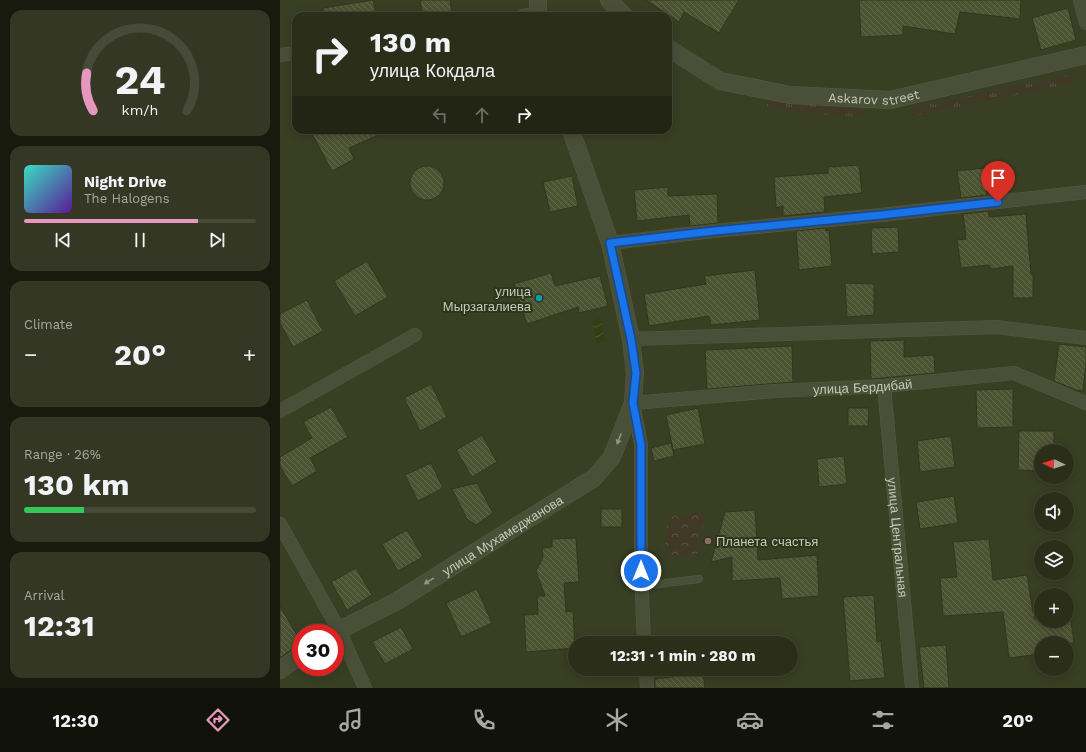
<!DOCTYPE html>
<meta charset="utf-8">
<style>
:root{--surface:#2b2f1a;--page:#333723;--text:#f1f3f6;--muted:#a6a9a2;--line:#474a39;--accent:#e797bd}
body{margin:0;font-family:"Work Sans",sans-serif;background:var(--page);color:var(--text);height:100vh;display:flex;flex-direction:column;font-size:15px;white-space:nowrap}
*{box-sizing:border-box;margin:0}
p{font-size:13px;color:var(--muted)}
.icon{flex:none;width:22px;height:22px;fill:none;stroke:currentColor;stroke-width:2;stroke-linecap:round;stroke-linejoin:round}
.map{position:relative;flex:1;overflow:hidden}
.side{display:flex;flex-direction:column;gap:10px;padding:10px;background:#181a0e;width:280px}
.side>*{flex:none}
.banner{position:absolute;left:12px;top:12px;width:380px;height:122px;border-radius:12px;box-shadow:0 2px 10px #0003,0 0 0 1px var(--line);background:#2b2f1a;color:var(--text);overflow:hidden}
.needle{width:26px;rotate:274deg}
.tools{position:absolute;left:754px;top:444px;display:grid;gap:8px}
.tools a{display:grid;place-items:center;width:40px;height:40px;border-radius:50%;background:var(--surface);box-shadow:0 2px 10px #0003,0 0 0 1px var(--line);font-size:20px}
.speed{position:absolute;left:12px;top:624px;display:flex;gap:8px;font-size:20px;font-weight:700;text-align:center}
.speed>*{display:grid;place-content:center;width:52px;height:52px;border-radius:50%;background:var(--surface);box-shadow:0 2px 10px #0003,0 0 0 1px var(--line);line-height:1}
.speed .limit{border:6px solid #d22;background:#fff;color:#111}
.pin{position:absolute;display:grid;place-items:center;width:34px;height:34px;color:#fff;margin:-41px -17px;border-radius:50% 50% 50% 0;rotate:-45deg;box-shadow:0 0 4px #0007}
.pin .icon{rotate:45deg}
.me{position:absolute;width:44px;margin:-22px;rotate:0deg;stroke-linejoin:round;filter:drop-shadow(0 0 3px #0008)}
.turn{display:flex;align-items:center;gap:14px;height:84px;padding:0 12px;font-size:18px}
.turn .icon{width:52px;height:52px;stroke-width:2.5}
.turn b{display:block;font-size:28px;line-height:34px}
.lanes{display:flex;align-items:center;height:38px;padding:0 12px;background:#0003;justify-content:center;gap:20px;direction:ltr}
.lanes .off{opacity:.35}
.big{font-size:30px;font-weight:700;line-height:1.1}
.side .card{flex:1;display:flex;flex-direction:column;justify-content:center;gap:6px;min-width:0;padding:0 14px;border-radius:12px;background:var(--page)}
.side .dial{align-items:center;gap:0}
.dial svg{height:104px;overflow:visible;fill:none;stroke:var(--line);stroke-width:7;stroke-linecap:round;text-anchor:middle}
.dial text{fill:var(--text);stroke:none}
.song{display:flex;align-items:center;gap:12px}
.cover{width:48px;height:48px;border-radius:6px;background:linear-gradient(135deg,hsl(170 70% 55%),hsl(270 70% 35%))}
.played{height:4px;border-radius:2px;background:linear-gradient(90deg,var(--accent) 75%,var(--line) 75%)}
.keys{display:flex;justify-content:space-around;direction:ltr}
.heat{display:flex;justify-content:space-between;align-items:center;font-size:22px;direction:ltr}
.charge{height:6px;border-radius:3px;background:linear-gradient(90deg,#34c759 26%,var(--line) 0)}
.trip{position:absolute;left:288px;top:636px;width:230px;height:40px;border-radius:20px;background:var(--surface);box-shadow:0 2px 10px #0003,0 0 0 1px var(--line);font-weight:700;line-height:40px;text-align:center}
.menu{display:flex;height:64px;justify-content:space-around;align-items:center;background:#11130a;color:var(--muted)}
.menu .icon{width:28px;height:28px}
.menu .active{color:var(--accent)}
.menu b{font-size:18px;color:var(--text)}
main{display:flex;flex:1;min-height:0}
.map>svg:first-child{display:block}
.grass{fill:url(#grass-tufts)}
.forest{fill:url(#forest-crowns)}
.water{fill:url(#water-waves)}
.building{fill:url(#building-back-hatch);stroke:#31361f}
.lines{fill:none;stroke-linecap:round;stroke-linejoin:round}
.service-casing{stroke:#565b44;stroke-width:8}
.minor-casing{stroke:#565b44;stroke-width:14}
.tertiary-casing{stroke:#565b44;stroke-width:18}
.service{stroke:#4a4f38;stroke-width:7}
.minor{stroke:#4a4f38;stroke-width:13}
.tertiary{stroke:#4a4f38;stroke-width:17}
.oneway{fill:#8d937c}
.route-casing{stroke:#114b97;stroke-width:10}
.route{stroke:#1a73e8;stroke-width:7}
.culture-dot{fill:#0f9aa8;stroke:#2f341d;stroke-width:1.5}
.education-dot{fill:#8d6e63;stroke:#2f341d;stroke-width:1.5}
.labels{text-anchor:middle;dominant-baseline:central;stroke-width:4;stroke-linejoin:round;paint-order:stroke}
.street-label{font-size:13px;fill:#c4cab4;stroke:#2f341d}
.poi-label{font-size:13px;fill:#c4cab4;stroke:#2f341d;text-anchor:end}
</style>
<main>
<section class="side">
<div class="card dial"><svg viewBox="0 0 100 80">
<path d="M14 69A42 42 0 1 1 86 69"/>
<path d="M14 69A42 42 0 0 1 9 40" stroke="#e797bd"/>
<text x="50" y="56" font-size="32" font-weight="700">24</text>
<text x="50" y="72" font-size="11">km/h</text>
</svg></div>
<div class="card">
<div class="song"><i class="cover"></i><div><b>Night Drive</b><p>The Halogens</p></div></div>
<div class="played"></div>
<div class="keys"><svg class="icon" aria-label="previous" viewBox="0 0 24 24"><path d="M18 5L8 12l10 7zM5 5v14"/></svg><svg class="icon" aria-label="pause" viewBox="0 0 24 24"><path d="M8 5v14M16 5v14"/></svg><svg class="icon" aria-label="next" viewBox="0 0 24 24"><path d="M6 5l10 7-10 7zM19 5v14"/></svg></div>
</div>
<div class="card"><p>Climate</p>
<div class="heat"><a>−</a><b class="big">20°</b><a>+</a></div>
</div>
<div class="card"><p>Range · 26%</p><b class="big">130 km</b><div class="charge"></div></div>
<div class="card"><p>Arrival</p><b class="big">12:31</b></div>
</section>
<div class="map">
<svg width="806" height="688" viewBox="0 0 806 688">
<defs>
<pattern id="grass-tufts" width="24" height="20" patternUnits="userSpaceOnUse"><rect width="24" height="20" fill="#403925"/><path d="M3 7l-1-3M5 7V3M7 7l1-3M15 17l-1-3M17 17v-4M19 17l1-3" fill="none" stroke="#5a5442"/></pattern>
<pattern id="forest-crowns" width="20" height="18" patternUnits="userSpaceOnUse"><rect width="20" height="18" fill="#403925"/><path d="M2 6a3 3 0 1 1 6 0M12 15a3 3 0 1 1 6 0" fill="none" stroke="#5a5442"/></pattern>
<pattern id="water-waves" width="16" height="10" patternUnits="userSpaceOnUse"><rect width="16" height="10" fill="#353d16"/><path d="M0 5q4-4 8 0t8 0" fill="none" stroke="#515836"/></pattern>
<pattern id="building-back-hatch" width="6" height="6" patternUnits="userSpaceOnUse"><rect width="6" height="6" fill="#4c5332"/><path d="M-1 5l2 2M0 0l6 6M5-1l2 2" fill="none" stroke="#646a4d"/></pattern>
</defs>
<rect width="100%" height="100%" fill="#393f23"/>
<!-- grass -->
<g class="grass">
<polygon points="793,75 794,83 632,116 631,108"/>
<polygon points="488,99 584,110 583,117 534,114 487,106"/>
</g>
<!-- forest -->
<polygon class="forest" points="425,513 425,522 419,533 417,554 385,556 387,520 389,517"/>
<!-- water -->
<polygon class="water" points="321,318 325,341 316,343 312,321"/>
<!-- building -->
<g class="building">
<polygon points="93,0 96,16 43,16 43,8"/>
<polygon points="140,0 170,0 172,16 143,16"/>
<polygon points="366,0 459,0 439,33 404,12 399,22"/>
<polygon points="579,0 741,0 740,19 680,12 675,34 623,26 623,35 581,37"/>
<polygon points="788,8 796,40 761,50 752,18"/>
<polygon points="30,130 110,130 69,148 74,159 52,171"/>
<polygon points="579,165 582,193 544,197 545,212 503,216 503,206 496,208 494,177 548,173 548,167"/>
<circle cx="147" cy="183" r="17"/>
<polygon points="704,168 707,195 681,198 677,171"/>
<polygon points="292,176 298,206 270,212 263,182"/>
<polygon points="388,187 388,196 437,194 438,223 410,226 409,215 357,221 354,190"/>
<polygon points="709,211 709,217 746,214 751,274 753,274 753,298 733,298 733,266 712,269 709,265 681,268 677,240 686,239 683,214"/>
<polygon points="618,227 619,252 592,254 591,228"/>
<polygon points="546,228 546,231 549,230 552,266 519,270 516,231"/>
<polygon points="87,261 108,297 75,316 54,281"/>
<polygon points="475,270 480,320 431,325 429,316 369,326 364,294 426,284 424,276"/>
<polygon points="271,273 275,286 320,276 328,306 299,313 298,307 247,324 234,284"/>
<polygon points="565,283 594,284 594,315 567,317"/>
<polygon points="27,300 43,331 13,347 0,323 0,314"/>
<polygon points="624,340 624,357 654,355 655,373 591,379 590,341"/>
<polygon points="779,344 806,347 806,364 803,391 796,390 774,381"/>
<polygon points="512,346 513,382 427,389 425,350"/>
<polygon points="151,384 167,417 140,431 124,398"/>
<polygon points="733,389 733,427 697,428 696,390"/>
<polygon points="51,407 68,437 30,458 37,471 12,486 0,466 0,457 32,438 23,422"/>
<polygon points="418,408 425,444 393,450 386,415"/>
<polygon points="568,408 589,408 588,426 568,426"/>
<polygon points="739,431 774,431 774,451 761,451 761,471 738,470"/>
<polygon points="202,435 217,462 192,477 176,450"/>
<polygon points="671,436 675,467 640,472 637,441"/>
<polygon points="391,443 394,456 374,461 371,448"/>
<polygon points="564,456 567,484 539,487 537,459"/>
<polygon points="151,463 163,488 138,501 125,475"/>
<polygon points="197,483 213,513 196,525 187,519 172,489"/>
<polygon points="674,496 678,523 640,529 636,502"/>
<rect x="321" y="509" width="21" height="18"/>
<polygon points="475,510 478,560 537,555 539,596 502,599 500,578 452,581 452,557 431,562 445,512"/>
<polygon points="127,530 143,557 118,571 102,544"/>
<polygon points="296,538 299,582 284,583 286,612 293,611 295,648 246,652 244,615 258,614 257,596 265,596 256,571 263,557 262,548 272,547 272,539"/>
<polygon points="709,539 713,580 747,575 753,612 754,612 755,619 761,619 761,621 791,621 794,643 758,643 760,654 729,658 723,612 663,616 660,578 677,577 673,542"/>
<polygon points="76,568 92,595 67,610 51,582"/>
<polygon points="197,589 212,623 181,637 166,603"/>
<polygon points="594,595 597,642 601,641 605,678 570,681 563,597"/>
<polygon points="0,606 21,642 21,645 15,647 0,658"/>
<polygon points="121,627 133,649 105,664 92,642"/>
<polygon points="666,645 669,688 644,688 639,647"/>
<polygon points="423,673 425,688 375,688 375,679"/>
</g>
<g class="lines">
<!-- service casing -->
<g class="service-casing">
<polyline id="service" points="361,586 419,579"/>
</g>
<!-- minor casing -->
<g class="minor-casing">
<g id="minor">
<polyline points="800,0 806,23"/>
<polyline points="243,16 257,14"/>
<polyline points="0,55 16,53"/>
<polyline points="330,243 434,231 601,215 806,192"/>
<polyline points="351,339 716,327 806,338"/>
<path id="s1" d="M604,386L632,688"/>
<polyline points="0,411 135,335"/>
<polyline points="0,524 59,630 85,688"/>
<path id="s2" d="M364,643L361,571V445L353,403L494,391L604,386L734,373L806,403"/>
<polyline points="366,669 367,688"/>
</g>
</g>
<!-- tertiary casing -->
<g class="tertiary-casing">
<g id="tertiary">
<polyline points="329,0 344,16"/>
<polyline points="258,16 258,0"/>
<path id="s3" d="M388,48L440,81L510,95L610,100L806,55"/>
<path id="s4" d="M54,633L117,601L314,478L332,457L353,403L355,373L351,339L330,243L291,130"/>
<polyline points="0,670 21,655"/>
</g>
</g>
<!-- service -->
<use href="#service" class="service"/>
<!-- minor -->
<use href="#minor" class="minor"/>
<!-- tertiary -->
<use href="#tertiary" class="tertiary"/>
</g>
<!-- one-way arrows -->
<defs><path id="oneway-solid" d="M-6-.8H1V-3.2L6.5 0L1 3.2V.8H-6Z"/></defs>
<g class="oneway">
<use href="#oneway-solid" transform="translate(339 439) rotate(111)"/>
<use href="#oneway-solid" transform="translate(149 581) rotate(148)"/>
</g>
<g class="lines">
<!-- route casing -->
<g class="route-casing">
<polyline id="route" points="361,571 361,445 353,403 356,373 351,339 330,243 434,231 601,215 718,202"/>
</g>
<!-- route -->
<use href="#route" class="route"/>
</g>
<!-- markers -->
<circle class="culture-dot" cx="259" cy="298" r="4"/>
<circle class="education-dot" cx="428" cy="541" r="4"/>
<g class="labels">
<!-- street labels -->
<g class="street-label">
<text stroke="none"><textPath href="#s3" startOffset="217">Askarov street</textPath></text>
<text stroke="none"><textPath href="#s2" startOffset="471">улица Бердибай</textPath></text>
<text stroke="none"><textPath href="#s4" startOffset="195">улица Мухамеджанова</textPath></text>
<text stroke="none"><textPath href="#s1" startOffset="152">улица Центральная</textPath></text>
</g>
<!-- poi labels -->
<g class="poi-label">
<text x="251" y="291">улица<tspan x="251" dy="15">Мырзагалиева</tspan></text>
<text x="436" y="541" text-anchor="start">Планета счастья</text>
</g>
</g>
</svg>
<div class="tools">
<a><svg class="needle" viewBox="-14 -14 28 28"><path d="M0-13l5 13h-10z" fill="#e53935"/><path d="M0 13l5-13h-10z" fill="#a6a9a2"/></svg></a>
<a><svg class="icon" aria-label="sound" viewBox="0 0 24 24"><path d="M4 9h4l5-4v14l-5-4H4zM17 9q2 3 0 6"/></svg></a>
<a><svg class="icon" aria-label="layers" viewBox="0 0 24 24"><path d="M12 4l9 5-9 5-9-5zM3 14l9 5 9-5"/></svg></a>
<a>+</a>
<a>−</a>
</div>
<div class="speed"><div class="limit">30</div></div>
<div class="pin" style="left:718px;top:202px;background:#d93025"><svg class="icon" aria-label="arrive" viewBox="0 0 24 24"><path d="M6 21V4h12l-3 4 3 4H6"/></svg></div>
<svg class="me" style="left:361px;top:571px" viewBox="-20 -20 40 40"><circle r="17" fill="#1a73e8" stroke="#fff" stroke-width="3"/><path d="M0-11L8 9 0 5-8 9z" fill="#fff"/></svg>
<div class="trip">12:31 · 1 min · 280 m</div>
<div class="banner">
<div class="turn"><svg class="icon" aria-label="right" viewBox="0 0 24 24"><path d="M7 20v-9h11M14 6l5 5-5 5"/></svg><div><b>130 m</b>улица Кокдала</div></div>
<div class="lanes"><svg class="icon off" aria-label="left" viewBox="0 0 24 24"><path d="M17 20v-9H6M10 6l-5 5 5 5"/></svg><svg class="icon off" aria-label="ahead" viewBox="0 0 24 24"><path d="M12 20V5M6 11l6-6 6 6"/></svg><svg class="icon" aria-label="right" viewBox="0 0 24 24"><path d="M7 20v-9h11M14 6l5 5-5 5"/></svg></div>
</div>
</div>
</main>
<nav class="menu">
<b>12:30</b>
<svg class="icon active" aria-label="directions" viewBox="0 0 24 24"><path d="M12 3l9 9-9 9-9-9zM9 14v-3h6M13 9l2 2-2 2"/></svg>
<svg class="icon" aria-label="music" viewBox="0 0 24 24"><path d="M9 18V5l10-2v13"/><circle cx="6" cy="18" r="3"/><circle cx="16" cy="16" r="3"/></svg>
<svg class="icon" aria-label="phone" viewBox="0 0 24 24"><path d="M5 4h4l2 5-3 2q2 4 5 5l2-3 5 2v4C11 20 4 13 5 4z"/></svg>
<svg class="icon" aria-label="climate" viewBox="0 0 24 24"><path d="M12 3v18M4 7l16 10M4 17L20 7"/></svg>
<svg class="icon" aria-label="car" viewBox="0 0 24 24"><path d="M5 17H2v-5l4-1 3-4h7l3 4 3 1v5h-3M9 17h6M6 11h13"/><circle cx="7" cy="17" r="2"/><circle cx="17" cy="17" r="2"/></svg>
<svg class="icon" aria-label="filters" viewBox="0 0 24 24"><path d="M4 7h16M4 17h16"/><circle cx="9" cy="7" r="2"/><circle cx="15" cy="17" r="2"/></svg>
<b>20°</b>
</nav>
